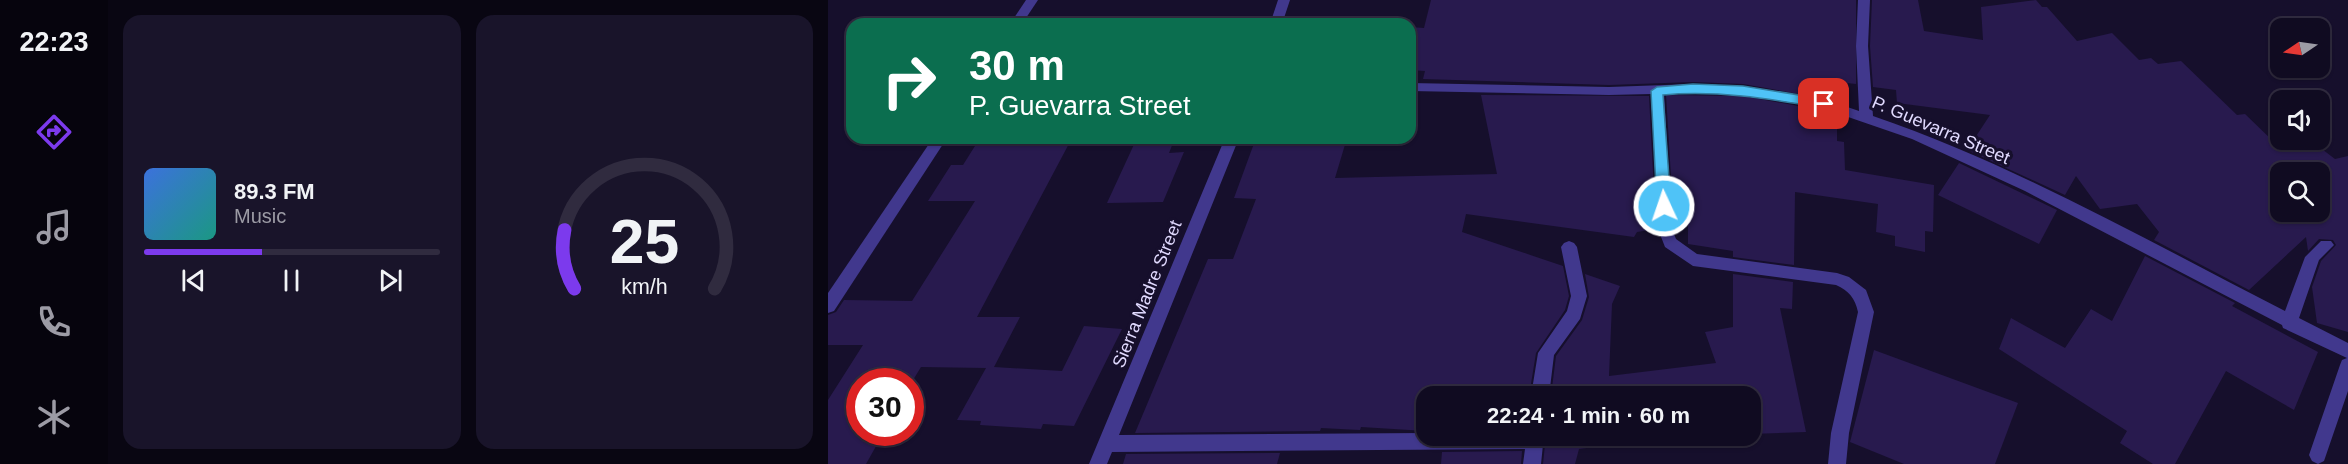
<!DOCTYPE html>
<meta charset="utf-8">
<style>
:root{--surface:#100b21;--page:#19142a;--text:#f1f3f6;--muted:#9c9ba5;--line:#302b3f;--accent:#7c3aed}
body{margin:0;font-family:Arial,sans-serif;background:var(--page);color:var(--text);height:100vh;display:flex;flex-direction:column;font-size:22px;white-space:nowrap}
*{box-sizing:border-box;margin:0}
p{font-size:20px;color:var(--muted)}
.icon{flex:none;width:33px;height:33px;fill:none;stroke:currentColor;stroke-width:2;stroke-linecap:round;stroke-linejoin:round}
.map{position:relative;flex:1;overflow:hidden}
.sheet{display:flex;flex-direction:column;gap:15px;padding:15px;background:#090612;width:720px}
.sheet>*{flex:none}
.banner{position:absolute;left:18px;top:18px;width:570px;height:126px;border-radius:18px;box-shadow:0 2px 4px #0004,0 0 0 2px var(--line);background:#0b6e4f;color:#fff;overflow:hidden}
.needle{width:39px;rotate:257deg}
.fabs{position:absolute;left:1442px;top:18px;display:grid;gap:12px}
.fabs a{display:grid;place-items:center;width:60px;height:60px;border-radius:12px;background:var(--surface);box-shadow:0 2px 4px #0004,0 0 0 2px var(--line);font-size:30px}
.speed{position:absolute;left:18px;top:368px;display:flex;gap:12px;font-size:30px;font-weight:700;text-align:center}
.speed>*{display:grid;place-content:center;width:78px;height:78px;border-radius:50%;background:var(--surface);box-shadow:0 2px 4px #0004,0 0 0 2px var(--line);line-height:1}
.speed .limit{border:9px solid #d22;background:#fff;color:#111}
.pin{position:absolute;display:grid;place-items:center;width:51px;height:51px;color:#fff;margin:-26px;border-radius:12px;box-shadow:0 3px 9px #0006}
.me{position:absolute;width:66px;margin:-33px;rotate:357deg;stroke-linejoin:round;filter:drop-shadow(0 0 4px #0008)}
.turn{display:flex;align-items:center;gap:21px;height:126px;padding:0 24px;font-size:27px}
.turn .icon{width:78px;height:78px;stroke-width:2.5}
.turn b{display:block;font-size:42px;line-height:51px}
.sheet .card{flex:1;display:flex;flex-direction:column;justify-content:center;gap:9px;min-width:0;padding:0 21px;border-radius:18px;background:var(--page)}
.sheet .dial{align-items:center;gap:0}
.dial svg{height:156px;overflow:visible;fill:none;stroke:var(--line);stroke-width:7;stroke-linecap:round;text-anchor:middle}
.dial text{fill:var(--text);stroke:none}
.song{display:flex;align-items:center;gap:18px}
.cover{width:72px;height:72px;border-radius:9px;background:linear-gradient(135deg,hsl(220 70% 55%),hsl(170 70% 35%))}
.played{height:6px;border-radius:3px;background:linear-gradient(90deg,var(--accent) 40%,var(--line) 40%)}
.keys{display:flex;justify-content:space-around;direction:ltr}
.sheet .tiles{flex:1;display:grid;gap:15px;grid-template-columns:repeat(2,1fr)}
.trip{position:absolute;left:588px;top:386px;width:345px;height:60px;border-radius:18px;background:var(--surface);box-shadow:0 2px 4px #0004,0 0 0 2px var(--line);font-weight:700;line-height:60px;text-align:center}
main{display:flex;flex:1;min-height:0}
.tab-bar{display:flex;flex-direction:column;width:108px;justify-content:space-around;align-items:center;background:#06040d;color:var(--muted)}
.tab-bar .icon{width:42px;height:42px}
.tab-bar .current{color:var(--accent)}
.tab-bar b{font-size:27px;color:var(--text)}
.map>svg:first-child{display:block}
.building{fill:#281a4e;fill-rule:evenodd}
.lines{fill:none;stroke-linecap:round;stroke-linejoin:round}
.minor{fill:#41388d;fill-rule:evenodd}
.route{fill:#4fc3f7;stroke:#337fa1;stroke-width:1.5}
.labels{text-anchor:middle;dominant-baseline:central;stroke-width:6;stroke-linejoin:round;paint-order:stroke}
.street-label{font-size:18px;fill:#e1daff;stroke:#160f2c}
</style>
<main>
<nav class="tab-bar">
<b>22:23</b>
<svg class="icon current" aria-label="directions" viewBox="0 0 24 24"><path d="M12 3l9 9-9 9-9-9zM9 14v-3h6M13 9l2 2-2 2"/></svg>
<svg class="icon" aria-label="music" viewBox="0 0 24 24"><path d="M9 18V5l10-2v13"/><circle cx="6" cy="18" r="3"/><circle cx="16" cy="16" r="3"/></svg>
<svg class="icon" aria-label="phone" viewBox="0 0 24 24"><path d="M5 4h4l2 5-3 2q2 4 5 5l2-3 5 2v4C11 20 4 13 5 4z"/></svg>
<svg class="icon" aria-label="climate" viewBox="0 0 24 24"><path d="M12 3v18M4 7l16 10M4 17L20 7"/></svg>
</nav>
<section class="sheet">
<div class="tiles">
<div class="card">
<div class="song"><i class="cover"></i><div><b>89.3 FM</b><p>Music</p></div></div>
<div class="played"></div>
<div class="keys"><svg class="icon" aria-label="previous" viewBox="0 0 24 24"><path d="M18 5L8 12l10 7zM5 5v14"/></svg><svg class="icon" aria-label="pause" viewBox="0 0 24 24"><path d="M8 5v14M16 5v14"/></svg><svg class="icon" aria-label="next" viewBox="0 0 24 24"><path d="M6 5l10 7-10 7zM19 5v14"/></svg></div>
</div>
<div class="card dial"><svg viewBox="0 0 100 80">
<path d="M14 69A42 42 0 1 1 86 69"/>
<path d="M14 69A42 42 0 0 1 9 39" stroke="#7c3aed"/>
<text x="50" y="56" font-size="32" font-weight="700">25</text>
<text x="50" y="72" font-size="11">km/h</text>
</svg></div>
</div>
</section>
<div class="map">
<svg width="1520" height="464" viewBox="0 0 1520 464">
<rect width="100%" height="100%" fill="#160f2c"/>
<!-- building -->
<g class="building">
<polygon points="603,0 1028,0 1028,84 1010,82 1010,101 915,84 865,82 781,85 595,79 597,71 582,70 582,27 596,28"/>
<path d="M1044,0H1090L1096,31L1155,40L1153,7L1208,0L1214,7H1219L1249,41L1284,33L1311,60L1323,58L1330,64L1353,61L1409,115L1417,114L1447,143L1482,140L1507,159L1520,156V332L1489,323L1484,287L1493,261L1508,245L1505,240L1491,239L1480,251L1478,237L1421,290L1326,240L1331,232L1309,204L1272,209L1248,176L1237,195L1139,150L1162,115L1069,103L1068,90L1045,87L1042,46ZM1452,172H1491V212H1452Z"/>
<polygon points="653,95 821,96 828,229 809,232 806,237 638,214 634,232 735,266 741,296 737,310 708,353 701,396 598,396 598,431 533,427 532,430 493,428 492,431 307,433 380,259 405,259 428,199 406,198 428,138 519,138 507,178 669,174"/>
<polygon points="838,95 915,96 993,110 1009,116 1009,141 1016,142 1017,170 1106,185 1105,232 1097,231 1097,252 1067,246 1067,236 1048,232 1050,204 967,192 966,265 905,257 905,251 860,244 860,223 846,226"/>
<polygon points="152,138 244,138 149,317 192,317 166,367 234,371 256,326 294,329 246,426 215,424 213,429 152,425 153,421 129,420 158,368 93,367 82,385 82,381 32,381 32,432 56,432 38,464 0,464 0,400 35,345 0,345 0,315 8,312 16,300 84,301 147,201 100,201 123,165 135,165"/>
<polygon points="309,138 347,138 341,153 356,152 335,202 279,203"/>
<polygon points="1131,163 1229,210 1211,244 1110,195"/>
<polygon points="1317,256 1407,303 1404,306 1490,352 1466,410 1398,371 1347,464 1325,464 1292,443 1299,431 1171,349 1183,318 1237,348 1263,309 1284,321"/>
<polygon points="757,274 792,286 784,304 781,376 888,363 877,332 905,327 905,274 965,282 964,309 952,308 978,432 922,434 922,396 723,396 728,356 754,320 761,297"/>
<polygon points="1046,350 1190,403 1167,464 1076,464 1022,442"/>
<polygon points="718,435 851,435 851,436 751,449 747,464 715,464"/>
<polygon points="694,451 693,464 613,464 614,452"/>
<polygon points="452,453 449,464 295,464 298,454"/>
</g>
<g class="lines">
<!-- minor -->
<g class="minor">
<polygon points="198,0 210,0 194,24 182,24"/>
<polygon points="450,0 462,0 454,24 442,24"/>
<path d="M1030,0H1042L1040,46L1045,116C1188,165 1322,242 1457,311L1477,257L1493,241H1503L1506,245L1491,260L1471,318L1520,343V391L1496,461L1490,464L1484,461L1481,455L1512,365L1514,360L1519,358L1455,328L1454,325L1197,191L1084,139L994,108L915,94L836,93L844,229L848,239L869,254L1009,273L1021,277L1038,290L1046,312L1021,433L1018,464H1000L1003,433L1030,312C1027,298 1021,291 1008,285L865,266L837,247L830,229L823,94L781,95L582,91V83L781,87L865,84L915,86L996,99L1031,111L1028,46Z"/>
<polygon points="105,138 119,138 6,311 0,313 0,293"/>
<polygon points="397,138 411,138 291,435 598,433 598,435 716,435 713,464 695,464 697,449 284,452 279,464 261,464"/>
<polygon points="741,241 746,243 749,247 759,296 752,319 726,355 721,396 703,396 710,353 739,311 743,296 733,247 736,243"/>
</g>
</g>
<!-- route -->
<path class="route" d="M865,84L915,86L996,99L1002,104L996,108C942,99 890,90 835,95L843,206L836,211L829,206L823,91L829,87Z"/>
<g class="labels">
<!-- street labels -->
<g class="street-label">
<text transform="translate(1113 130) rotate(23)">P. Guevarra Street</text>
<text transform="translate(319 294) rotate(-68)">Sierra Madre Street</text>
</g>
</g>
</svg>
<div class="fabs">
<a><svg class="needle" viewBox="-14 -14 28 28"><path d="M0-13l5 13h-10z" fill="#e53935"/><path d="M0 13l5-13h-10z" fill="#9c9ba5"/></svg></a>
<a><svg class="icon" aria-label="sound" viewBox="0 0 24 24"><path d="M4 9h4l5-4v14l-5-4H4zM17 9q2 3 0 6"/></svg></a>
<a><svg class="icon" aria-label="search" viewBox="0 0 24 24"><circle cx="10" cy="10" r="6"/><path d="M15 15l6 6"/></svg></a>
</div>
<div class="speed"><div class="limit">30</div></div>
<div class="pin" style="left:996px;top:104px;background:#d93025"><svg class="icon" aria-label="arrive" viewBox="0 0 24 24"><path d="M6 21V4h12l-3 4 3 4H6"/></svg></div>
<svg class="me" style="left:836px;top:206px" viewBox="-20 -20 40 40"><circle r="17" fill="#4fc3f7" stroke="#fff" stroke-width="3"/><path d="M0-11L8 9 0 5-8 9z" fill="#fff"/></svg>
<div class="trip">22:24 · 1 min · 60 m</div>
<div class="banner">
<div class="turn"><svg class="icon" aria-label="right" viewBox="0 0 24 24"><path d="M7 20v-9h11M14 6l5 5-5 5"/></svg><div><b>30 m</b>P. Guevarra Street</div></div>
</div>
</div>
</main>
